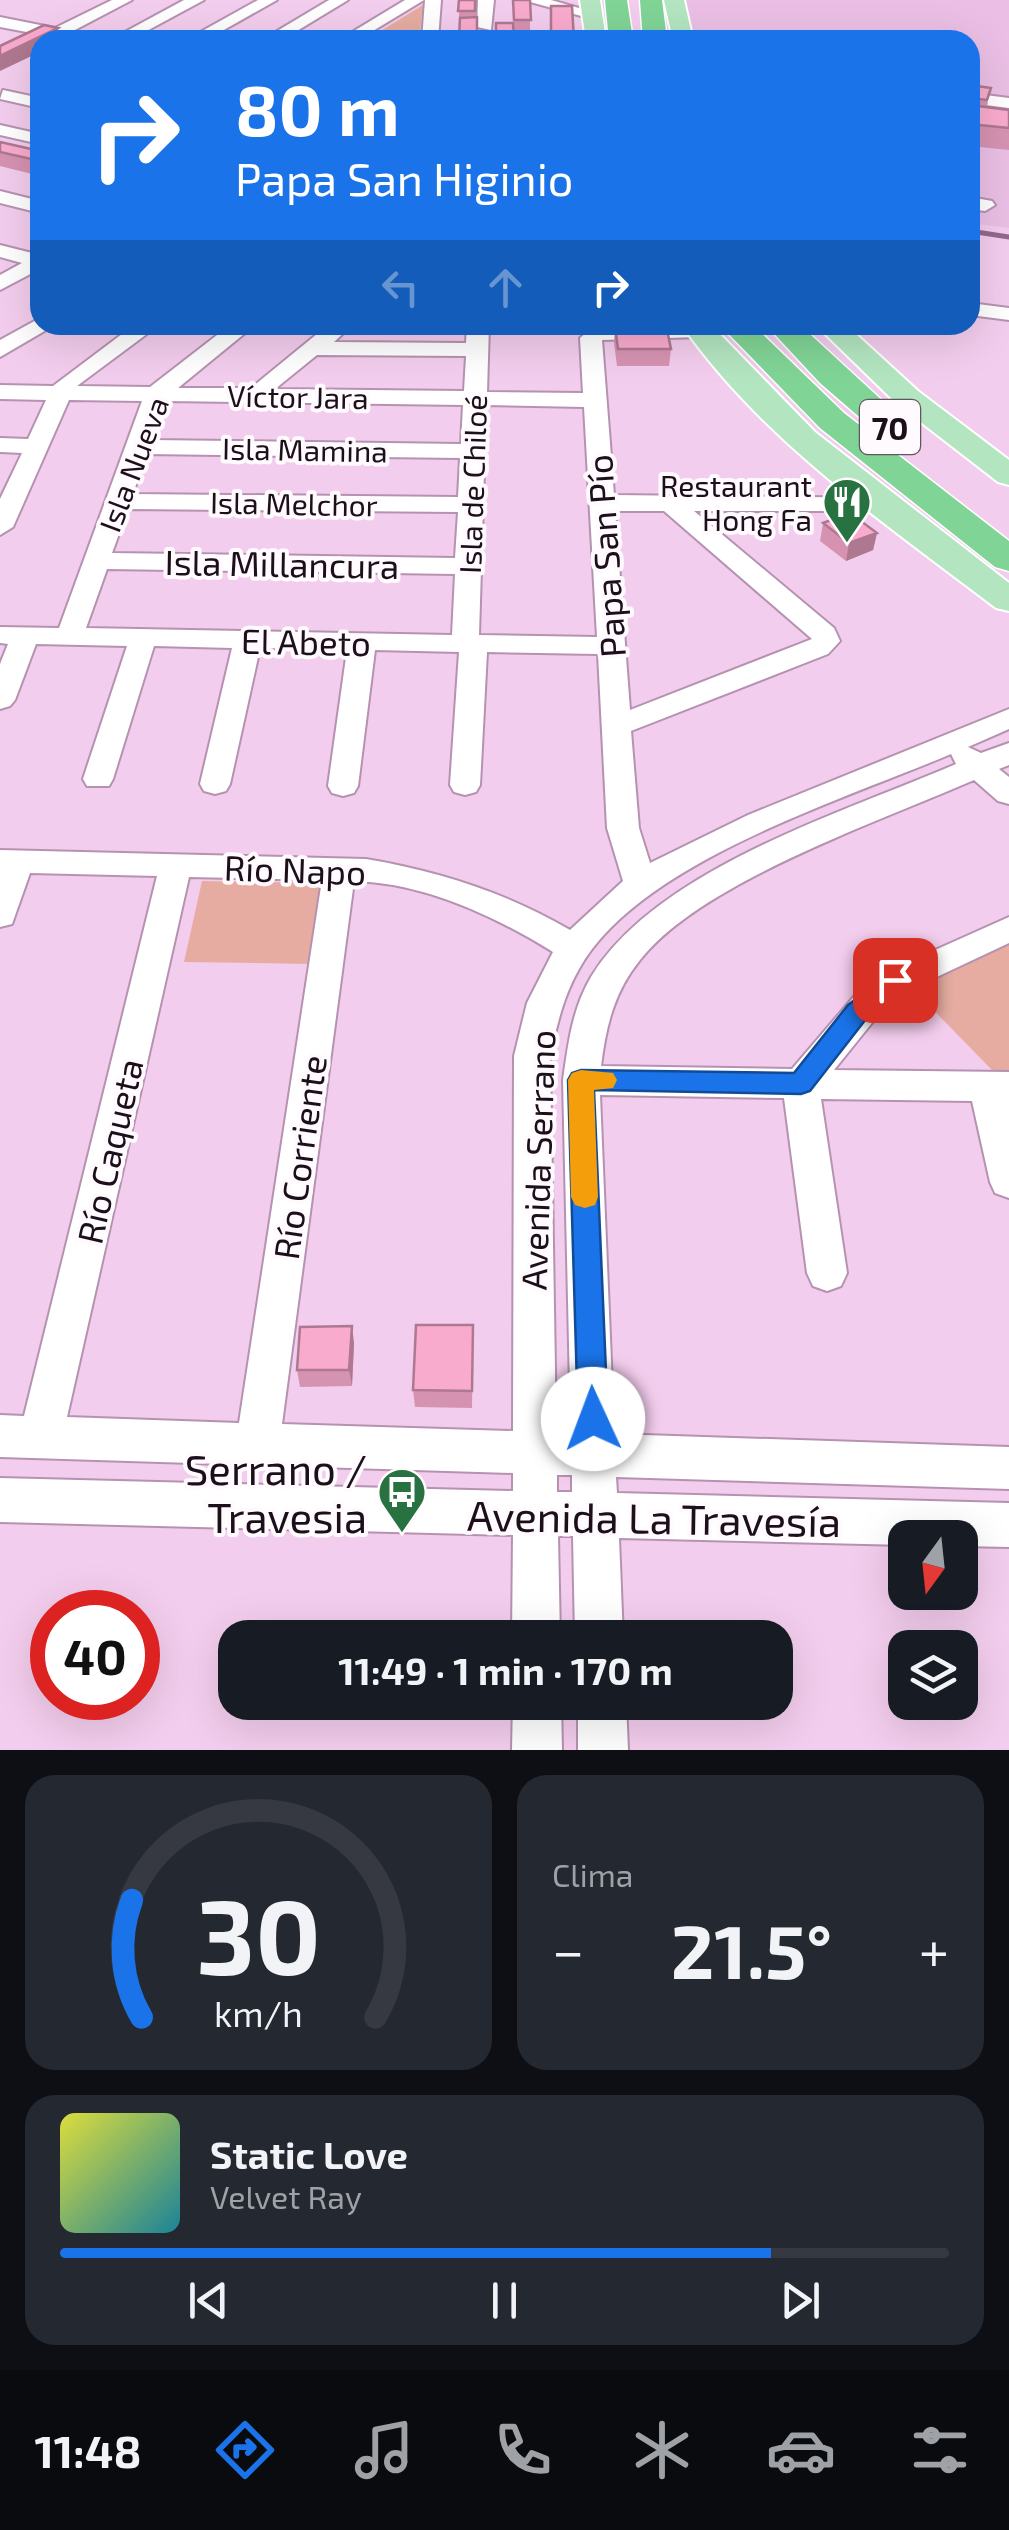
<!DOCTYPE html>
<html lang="es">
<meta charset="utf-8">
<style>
:root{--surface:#171b24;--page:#242831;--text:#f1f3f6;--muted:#9ea1a6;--line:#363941;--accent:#1a73e8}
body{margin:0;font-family:"Exo 2",sans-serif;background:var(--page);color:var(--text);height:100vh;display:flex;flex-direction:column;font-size:38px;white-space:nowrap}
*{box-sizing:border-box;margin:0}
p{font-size:32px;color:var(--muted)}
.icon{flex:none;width:55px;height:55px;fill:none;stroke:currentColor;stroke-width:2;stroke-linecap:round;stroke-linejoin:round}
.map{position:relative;height:1750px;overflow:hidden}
.side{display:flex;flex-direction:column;gap:25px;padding:25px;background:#0d0f14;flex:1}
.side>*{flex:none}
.guide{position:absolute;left:30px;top:30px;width:950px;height:305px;border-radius:30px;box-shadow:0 10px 40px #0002;background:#1a73e8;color:#fff;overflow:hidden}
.needle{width:65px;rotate:195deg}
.fabs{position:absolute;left:888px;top:1520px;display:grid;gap:20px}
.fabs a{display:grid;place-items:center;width:90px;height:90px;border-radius:20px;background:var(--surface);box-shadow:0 10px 40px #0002;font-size:50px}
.speed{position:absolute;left:30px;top:1590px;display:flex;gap:20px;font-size:50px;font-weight:700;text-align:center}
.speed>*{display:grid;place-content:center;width:130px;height:130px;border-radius:50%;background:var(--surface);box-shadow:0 10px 40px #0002;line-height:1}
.speed .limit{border:15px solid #d22;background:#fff;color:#111}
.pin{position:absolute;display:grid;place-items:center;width:85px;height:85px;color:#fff;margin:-42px;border-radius:20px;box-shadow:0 5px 15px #0006}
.me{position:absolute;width:110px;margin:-55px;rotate:358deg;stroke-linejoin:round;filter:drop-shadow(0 0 8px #0008)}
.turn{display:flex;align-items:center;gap:35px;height:210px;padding:0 40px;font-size:45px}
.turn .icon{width:130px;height:130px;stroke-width:2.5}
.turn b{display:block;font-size:70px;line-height:85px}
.lanes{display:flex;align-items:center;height:95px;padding:0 40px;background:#0003;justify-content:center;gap:50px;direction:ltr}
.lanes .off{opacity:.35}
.big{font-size:75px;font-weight:700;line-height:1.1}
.side .widget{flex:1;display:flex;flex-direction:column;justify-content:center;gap:15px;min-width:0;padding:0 35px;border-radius:30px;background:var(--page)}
.side .dial{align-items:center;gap:0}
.dial svg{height:260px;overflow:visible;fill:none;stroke:var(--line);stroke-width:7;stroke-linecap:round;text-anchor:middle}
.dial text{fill:var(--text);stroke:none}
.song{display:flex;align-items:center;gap:30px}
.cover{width:120px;height:120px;border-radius:15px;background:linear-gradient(135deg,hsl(60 70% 55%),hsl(190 70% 35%))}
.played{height:10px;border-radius:5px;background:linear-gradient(90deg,var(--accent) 80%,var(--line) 80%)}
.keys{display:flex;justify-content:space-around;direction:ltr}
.heat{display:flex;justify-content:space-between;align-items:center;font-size:55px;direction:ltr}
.side .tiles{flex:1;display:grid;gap:25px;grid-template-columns:1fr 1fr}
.widget:last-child{grid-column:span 2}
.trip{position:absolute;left:218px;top:1620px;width:575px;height:100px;border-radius:30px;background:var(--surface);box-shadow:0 10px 40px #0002;font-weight:700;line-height:100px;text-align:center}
.tab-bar{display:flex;height:160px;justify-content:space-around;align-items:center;background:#090b0e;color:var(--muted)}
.tab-bar .icon{width:70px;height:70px}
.tab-bar .selected{color:var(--accent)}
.tab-bar b{font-size:45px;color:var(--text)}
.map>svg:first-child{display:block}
.built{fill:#ebbfe5}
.green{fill:#e6aca1}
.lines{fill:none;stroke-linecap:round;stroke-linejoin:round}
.stream{stroke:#95678f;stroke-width:5}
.minor-casing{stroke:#b692b1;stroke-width:4}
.major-casing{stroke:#fff;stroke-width:4}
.highway-casing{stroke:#fff;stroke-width:3}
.minor{fill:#fff;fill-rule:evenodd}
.major{fill:#b3e5c0;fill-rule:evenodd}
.highway{fill:#80d496;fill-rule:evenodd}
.wall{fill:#d693b1}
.shaded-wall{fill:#ae7890}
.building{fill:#f9abce;stroke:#ae7890;stroke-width:2.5}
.route{fill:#1a73e8;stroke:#114b97;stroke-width:2.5}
.slow{fill:#f59e0b}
.labels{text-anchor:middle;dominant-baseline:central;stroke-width:8;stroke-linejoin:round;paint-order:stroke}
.far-street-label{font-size:30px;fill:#1c0f1a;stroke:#fefafd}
.far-poi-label{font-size:30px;fill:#1c0f1a;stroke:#fefafd;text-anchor:end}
.shield{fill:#fefafd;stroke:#60565e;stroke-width:2.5}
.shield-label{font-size:32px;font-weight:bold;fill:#1c0f1a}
.street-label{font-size:35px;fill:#1c0f1a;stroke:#fefafd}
.near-poi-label{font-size:42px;fill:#1c0f1a;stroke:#fefafd;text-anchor:end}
.near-street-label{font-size:42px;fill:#1c0f1a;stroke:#fefafd}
</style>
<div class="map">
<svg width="1009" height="1750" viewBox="0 0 1009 1750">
<rect width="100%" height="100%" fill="#f3cded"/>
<!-- built -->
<polygon class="built" points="685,0 1009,0 1009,228 970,223 970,40 694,40"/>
<!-- green -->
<g class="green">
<polygon points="423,5 419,40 366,40"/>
<polygon points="202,881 325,883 314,964 184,962"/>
<polygon points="1009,943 1009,1071 992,1070 911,987"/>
</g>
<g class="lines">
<!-- stream -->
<polyline class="stream" points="970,231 1009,237"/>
<!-- minor casing -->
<g class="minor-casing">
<g id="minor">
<polygon points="112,0 132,0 73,31 102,40 69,40 0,27 0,17 55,28"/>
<polygon points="184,0 204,0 130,40 110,40"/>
<polygon points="258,0 277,0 206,40 186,40"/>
<polygon points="329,0 348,0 282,40 262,40"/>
<polygon points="405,0 424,0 358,40 339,40"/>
<polygon points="425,0 441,0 438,40 422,40"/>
<polygon points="478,0 494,0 491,30 477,27"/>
<polygon points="523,0 551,0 600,14 592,19"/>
<polygon points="3,90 40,98 40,108 0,99"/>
<polygon points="970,93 1009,98 1009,108 970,103"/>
<polygon points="0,125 40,134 40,144 0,135"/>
<polygon points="0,191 40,201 40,213 0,203"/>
<polygon points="970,197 992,201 995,205 985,211 970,209"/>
<polygon points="0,245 40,255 40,269 0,290 0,275 22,263 0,257"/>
<polygon points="970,303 1009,308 1009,320 970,315"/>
<polygon points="40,318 40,325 50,325 48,329 0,357 0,340"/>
<path d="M134,325H159L77,386L150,387L230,325H255L178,388H251L328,325H352L334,342L466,343L467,325H489L487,392L583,393L580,338L594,326L706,325L711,330L700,337L602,340L614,495L888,498L892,503L888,508L879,511H694L834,628L840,641L828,654L631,731L639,828L650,863L748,815L1009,709V729L968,747L981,753L1009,743V765L999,769L1009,777V804L998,801L974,780C881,821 701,882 640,960C614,992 606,1026 601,1066L792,1069L868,980L1009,917V943L892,998L834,1070L1009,1072V1198L995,1193L990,1182L972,1101L821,1099L847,1273L841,1286L827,1291L813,1286L807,1273L784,1098L600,1095L614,1434L1009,1447V1489L616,1477L617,1493L1009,1503V1547L960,1546V1538H905V1545L619,1538L623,1638H575L573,1536H558L560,1638H512L513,1535L0,1522V1478L513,1491V1473L0,1457V1415L24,1416L157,876L30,873L12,924L0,927V850L366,859C438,871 507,893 570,930L623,881L607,828L598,654L487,652L480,785L476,792L465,795L454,792L450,785L459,652L375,650L358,786L354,793L343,796L332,793L328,786L347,650L260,648L230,784L226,791L215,794L204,791L200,784L232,648L154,646L113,779L109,786H87L83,779L127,646L36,644L15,700L10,706L0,709V664L8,644L0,643V627L59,628L142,401L69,400L13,527L0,535V499L22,453L0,452V438L28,439L46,400L0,399V385L53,386ZM317,355L466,356L464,391L275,389ZM165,401L463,405L461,444L151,440ZM486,405L584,407L597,637L479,635ZM146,454L460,458L458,497L133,494ZM128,509L458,512L455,558L112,553ZM615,511H664L812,639L630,710ZM107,569L455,574L452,635L86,628ZM951,754L956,764C842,813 657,869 591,977C572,1009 568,1045 563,1080L571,1433H556L550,1056C557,1025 563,997 579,969C637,863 843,800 951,754ZM189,877L322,880L239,1423L67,1417ZM354,881C424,883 495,916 553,952L527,1003L514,1056L513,1431L282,1424ZM557,1475H572V1492H557Z"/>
<polygon points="513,1702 561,1702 562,1750 512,1750"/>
<polygon points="578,1702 626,1702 628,1750 578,1750"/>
</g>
</g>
<!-- major casing -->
<g class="major-casing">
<g id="major">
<polygon points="580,0 600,0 606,40 586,40"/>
<polygon points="664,0 684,0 693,40 673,40"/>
<path d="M682,325H711L815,432L1009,583V611L996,608C886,524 762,440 682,325Z"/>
<polygon points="816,325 846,325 918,391 1009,460 1009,485 998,482 896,403"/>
</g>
</g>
<!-- highway casing -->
<g class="highway-casing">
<g id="highway">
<polygon points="605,0 627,0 633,40 609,40"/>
<polygon points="640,0 662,0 667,40 643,40"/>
<polygon points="720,325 753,325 844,413 1009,541 1009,571 995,567 820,428"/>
<polygon points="766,325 800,325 911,427 916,434 911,441 899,444 887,441 820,383"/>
</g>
</g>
<!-- minor -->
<use href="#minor" class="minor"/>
<!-- major -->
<use href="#major" class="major"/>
<!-- highway -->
<use href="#highway" class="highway"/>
</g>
<!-- wall -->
<g class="wall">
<polygon points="459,0 476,0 477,40 459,40"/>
<polygon points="513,0 530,0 530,34 514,34"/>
<polygon points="970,85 988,102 987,107 1009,110 1009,150 970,146"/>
<polygon points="0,142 40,151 40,176 0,166"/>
<polygon points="615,326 671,349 669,366 617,366 614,343"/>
<polygon points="823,523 877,533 873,550 846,561 820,541"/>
<polygon points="473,1325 472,1408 415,1407 413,1390"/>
<polygon points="354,1343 352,1386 300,1387 297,1370"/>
</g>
<!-- shaded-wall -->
<g class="shaded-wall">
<polygon points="58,28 60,40 40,40 40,52 0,71 0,56"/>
<polygon points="877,533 873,550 846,561 849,543"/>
<polygon points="352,1326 354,1343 352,1386 349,1370"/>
</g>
<!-- building -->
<g class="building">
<polygon points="459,0 475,0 475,11 458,11"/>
<polygon points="513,0 530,0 531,20 514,20"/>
<polygon points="551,6 572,6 574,40 551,40"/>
<polygon points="477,17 477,38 459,39 460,18"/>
<polygon points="496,23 513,23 514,40 496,40"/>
<polygon points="44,25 58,28 0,56 0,46"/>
<polygon points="970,85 991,88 987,100 970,98"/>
<polygon points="970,105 1009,110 1009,128 970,124"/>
<polygon points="0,142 40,151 40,161 0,152"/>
<polygon points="628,325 666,325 671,349 618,349 615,326"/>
<polygon points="850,513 877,533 849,543 823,523"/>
<polygon points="416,1325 473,1325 472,1391 413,1390"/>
<polygon points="352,1326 349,1370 297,1370 300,1327"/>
</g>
<!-- route -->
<polygon class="route" points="895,971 904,974 907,980 904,986 866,1019 810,1091 801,1094 594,1090 608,1419 603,1429 593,1434 582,1429 578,1419 568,1080 572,1073 581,1070 794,1073 848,1005"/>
<!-- slow -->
<polygon class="slow" points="581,1070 613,1073 617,1080 613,1088 594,1090 598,1197 595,1205 585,1208 575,1205 571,1197 568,1080 572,1073"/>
<!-- icons -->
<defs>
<g id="restaurant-pin" transform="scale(2.5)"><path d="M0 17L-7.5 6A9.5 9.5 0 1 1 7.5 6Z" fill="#277240" stroke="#fefafd"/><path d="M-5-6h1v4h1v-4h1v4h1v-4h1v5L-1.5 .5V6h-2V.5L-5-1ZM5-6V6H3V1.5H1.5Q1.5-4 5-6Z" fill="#fff"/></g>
<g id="bus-pin" transform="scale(2.5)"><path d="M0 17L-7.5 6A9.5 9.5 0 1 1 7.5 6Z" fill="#277240" stroke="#fefafd"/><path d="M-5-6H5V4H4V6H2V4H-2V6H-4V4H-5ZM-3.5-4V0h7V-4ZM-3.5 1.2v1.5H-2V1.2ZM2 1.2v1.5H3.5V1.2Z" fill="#fff"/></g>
</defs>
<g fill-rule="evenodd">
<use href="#restaurant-pin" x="847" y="502"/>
<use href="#bus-pin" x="402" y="1492"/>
</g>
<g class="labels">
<!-- far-street labels -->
<g class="far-street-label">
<text transform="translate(298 396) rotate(1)">Víctor Jara</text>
<text transform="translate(305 449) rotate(1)">Isla Mamina</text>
<text transform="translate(133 464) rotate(-69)">Isla Nueva</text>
<text transform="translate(472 484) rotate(-88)">Isla de Chiloé</text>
<text transform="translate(294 503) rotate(1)">Isla Melchor</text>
</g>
<!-- far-poi labels -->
<g class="far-poi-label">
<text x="812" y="485">Restaurant<tspan x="812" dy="34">Hong Fa</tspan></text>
</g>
<!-- shield labels -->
<rect class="shield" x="860" y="400" width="60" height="54" rx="8"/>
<g class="shield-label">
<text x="890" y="427">70</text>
</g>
<!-- street labels -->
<g class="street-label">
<text transform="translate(605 556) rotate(-94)">Papa San Pío</text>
<text transform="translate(282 563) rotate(1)">Isla Millancura</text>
<text transform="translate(306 641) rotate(1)">El Abeto</text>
<text transform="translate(295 869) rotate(2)">Río Napo</text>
<text transform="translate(109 1151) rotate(-77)">Río Caqueta</text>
<text transform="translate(299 1157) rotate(-82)">Río Corriente</text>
<text transform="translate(537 1160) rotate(-88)">Avenida Serrano</text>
</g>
<!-- near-poi labels -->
<g class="near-poi-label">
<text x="367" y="1468">Serrano /<tspan x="367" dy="48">Travesia</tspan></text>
</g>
<!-- near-street labels -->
<g class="near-street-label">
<text transform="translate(654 1517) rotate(1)">Avenida La Travesía</text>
</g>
</g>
</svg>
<div class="fabs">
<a><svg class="needle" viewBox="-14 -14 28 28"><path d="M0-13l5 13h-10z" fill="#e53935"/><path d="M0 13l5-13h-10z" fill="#9ea1a6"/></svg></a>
<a><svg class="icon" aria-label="layers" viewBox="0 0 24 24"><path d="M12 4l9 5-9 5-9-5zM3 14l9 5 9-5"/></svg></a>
</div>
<div class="speed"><div class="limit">40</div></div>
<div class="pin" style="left:895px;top:980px;background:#d93025"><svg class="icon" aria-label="arrive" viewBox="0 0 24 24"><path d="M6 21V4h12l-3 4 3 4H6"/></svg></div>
<svg class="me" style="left:593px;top:1419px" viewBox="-20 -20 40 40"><circle r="19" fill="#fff"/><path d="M0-13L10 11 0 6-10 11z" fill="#1a73e8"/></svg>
<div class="trip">11:49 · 1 min · 170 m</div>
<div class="guide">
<div class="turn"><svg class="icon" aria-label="right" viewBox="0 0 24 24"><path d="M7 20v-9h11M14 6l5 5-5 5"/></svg><div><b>80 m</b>Papa San Higinio</div></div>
<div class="lanes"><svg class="icon off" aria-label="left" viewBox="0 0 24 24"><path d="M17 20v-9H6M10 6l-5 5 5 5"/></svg><svg class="icon off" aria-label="ahead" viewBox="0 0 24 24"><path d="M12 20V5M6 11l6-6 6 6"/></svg><svg class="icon" aria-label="right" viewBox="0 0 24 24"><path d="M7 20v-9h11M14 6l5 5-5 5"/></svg></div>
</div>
</div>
<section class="side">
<div class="tiles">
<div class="widget dial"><svg viewBox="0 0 100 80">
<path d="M14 69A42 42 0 1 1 86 69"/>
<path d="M14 69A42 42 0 0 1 11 33" stroke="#1a73e8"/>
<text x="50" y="56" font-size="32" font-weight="700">30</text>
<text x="50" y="72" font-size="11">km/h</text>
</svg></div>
<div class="widget"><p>Clima</p>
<div class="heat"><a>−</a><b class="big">21.5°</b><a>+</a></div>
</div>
<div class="widget">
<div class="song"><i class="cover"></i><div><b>Static Love</b><p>Velvet Ray</p></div></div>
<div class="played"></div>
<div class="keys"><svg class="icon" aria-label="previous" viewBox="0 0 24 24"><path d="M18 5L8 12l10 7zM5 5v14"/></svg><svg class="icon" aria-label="pause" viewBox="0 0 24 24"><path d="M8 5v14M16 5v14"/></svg><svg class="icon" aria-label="next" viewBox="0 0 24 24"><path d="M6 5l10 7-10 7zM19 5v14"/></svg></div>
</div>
</div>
</section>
<nav class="tab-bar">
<b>11:48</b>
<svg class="icon selected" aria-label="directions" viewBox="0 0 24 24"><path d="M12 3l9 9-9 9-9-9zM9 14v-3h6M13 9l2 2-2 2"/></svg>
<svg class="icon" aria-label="music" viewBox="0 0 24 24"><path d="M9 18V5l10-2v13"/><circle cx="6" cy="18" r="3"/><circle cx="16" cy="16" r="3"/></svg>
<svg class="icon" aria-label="phone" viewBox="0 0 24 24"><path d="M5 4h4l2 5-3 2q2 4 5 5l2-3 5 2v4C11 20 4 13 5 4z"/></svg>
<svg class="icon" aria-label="climate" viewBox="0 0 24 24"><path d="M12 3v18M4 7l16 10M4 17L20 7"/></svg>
<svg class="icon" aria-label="car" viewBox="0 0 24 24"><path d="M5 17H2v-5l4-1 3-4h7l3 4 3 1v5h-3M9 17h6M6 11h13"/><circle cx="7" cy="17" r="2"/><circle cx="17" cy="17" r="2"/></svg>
<svg class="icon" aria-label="filters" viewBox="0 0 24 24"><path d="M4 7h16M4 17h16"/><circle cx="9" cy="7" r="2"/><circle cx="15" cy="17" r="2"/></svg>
</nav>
